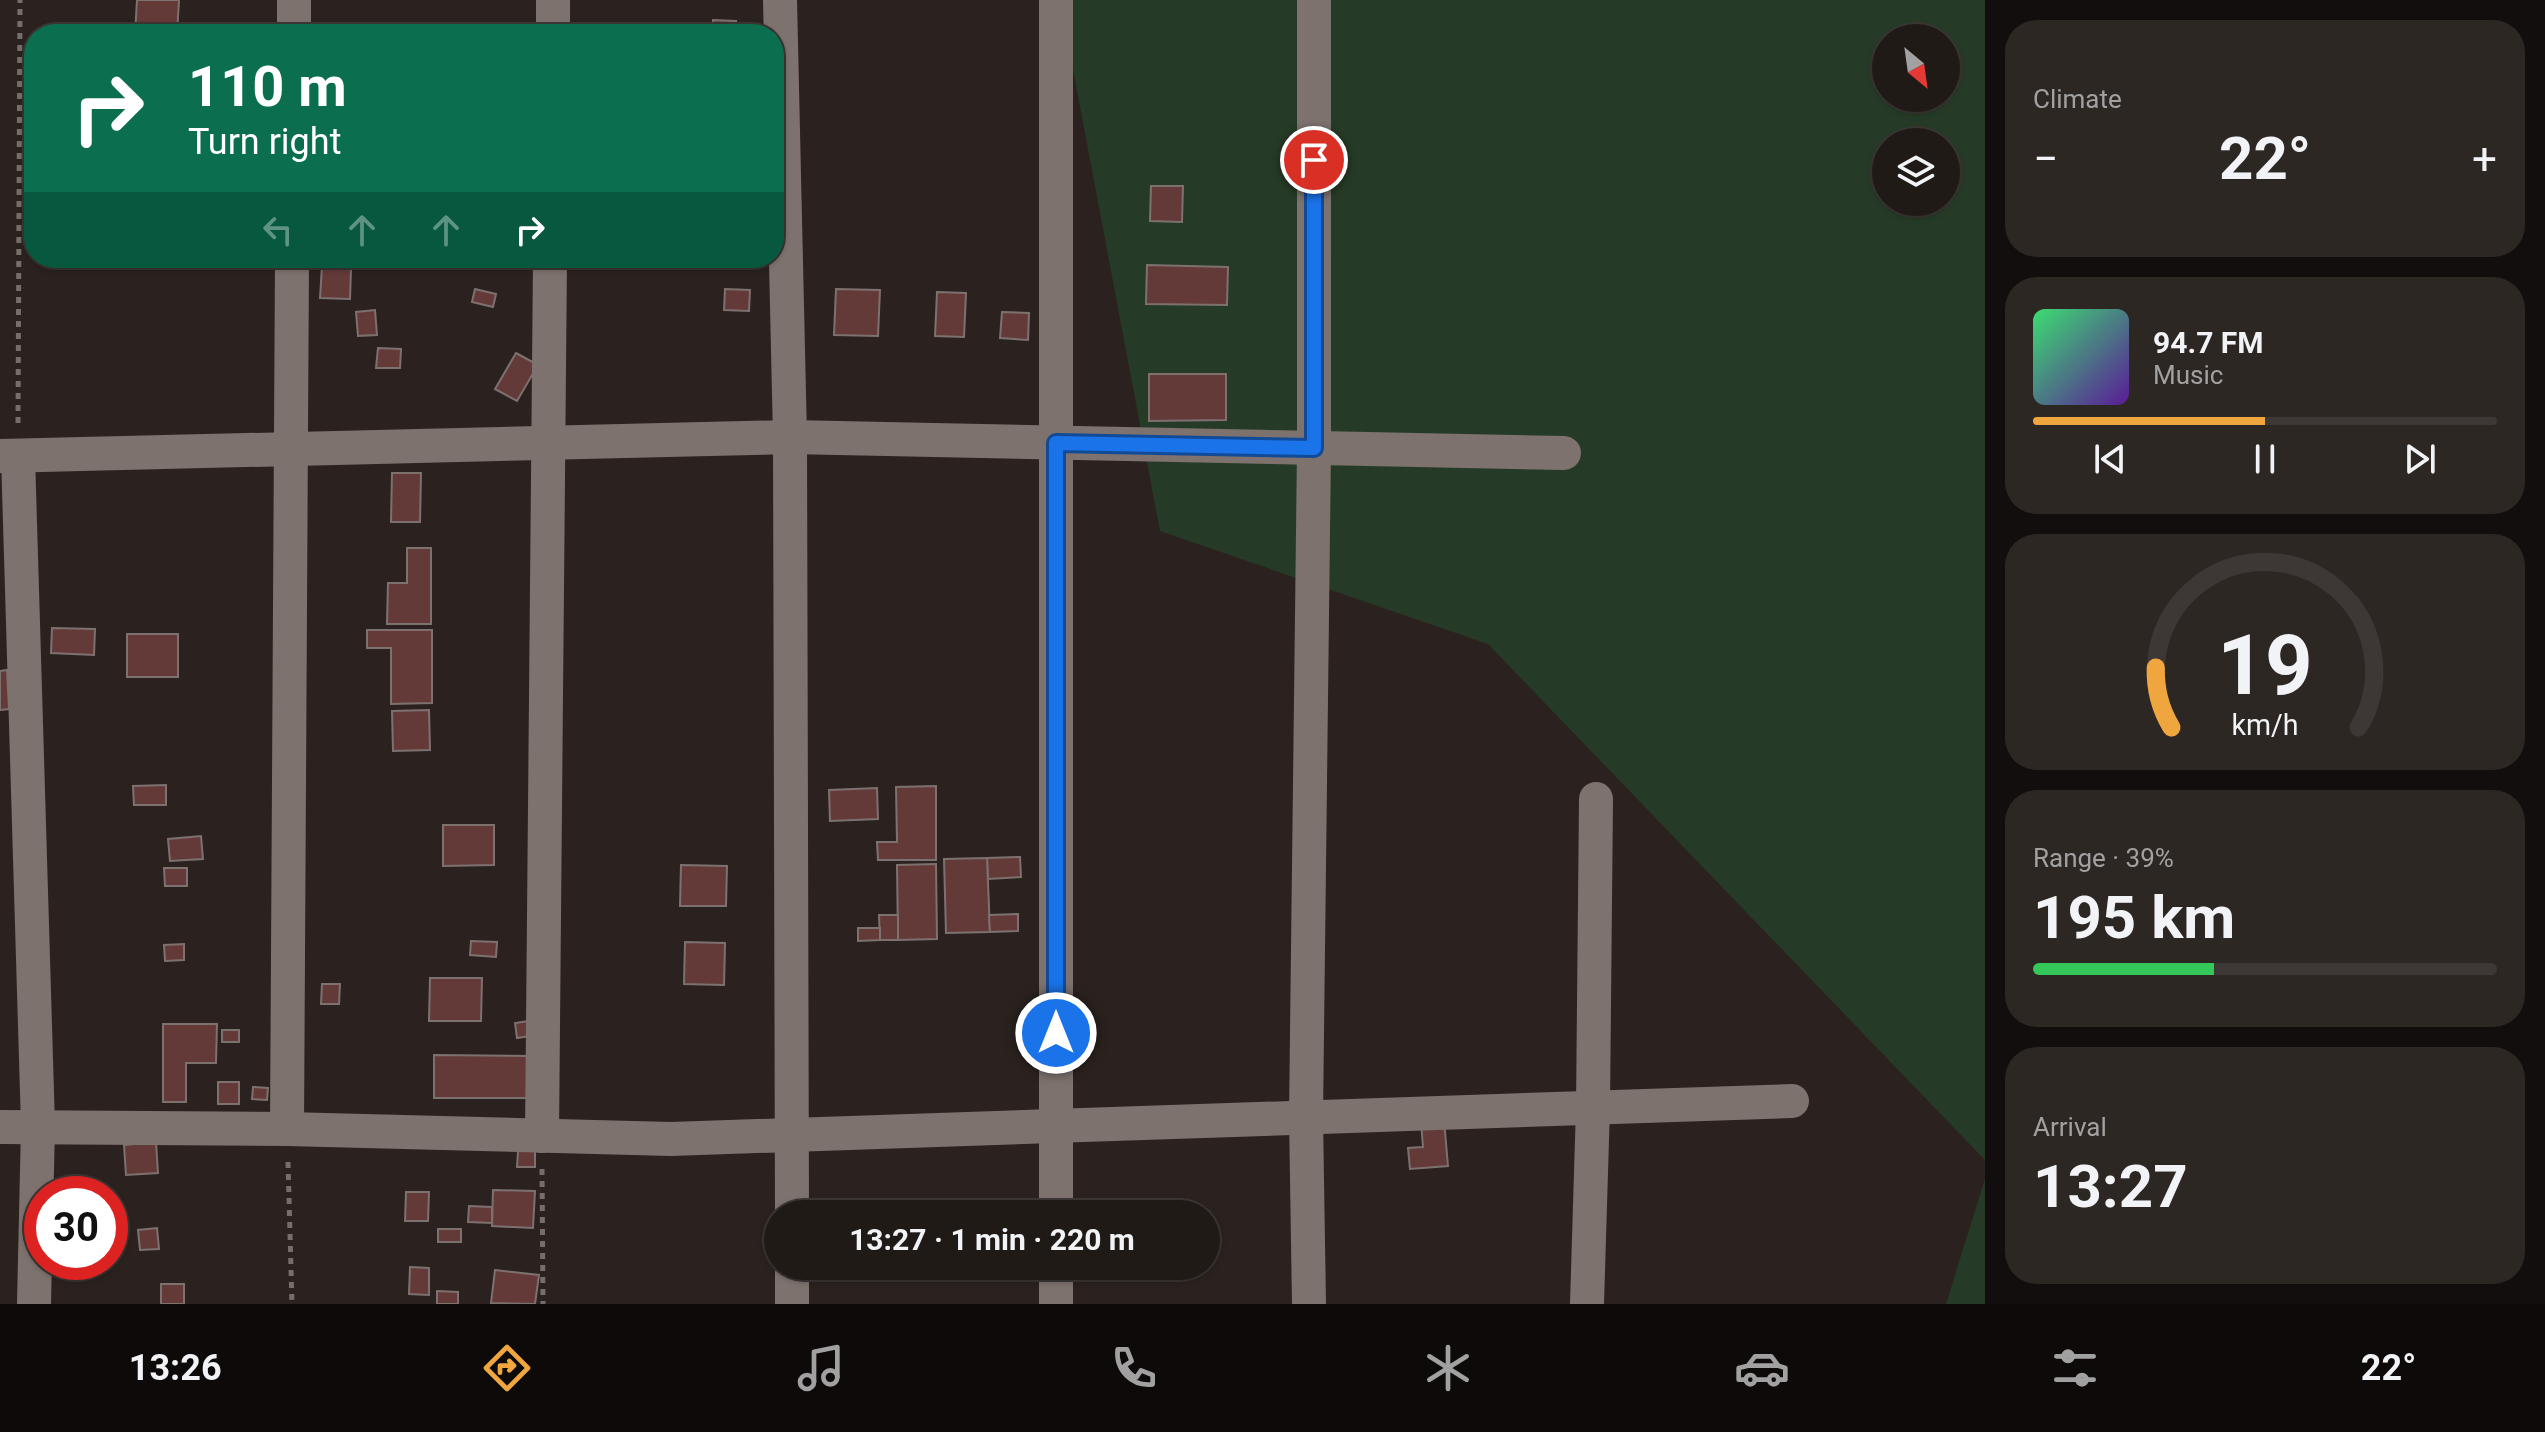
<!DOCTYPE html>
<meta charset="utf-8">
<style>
:root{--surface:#201a17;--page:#2d2724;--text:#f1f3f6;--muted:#a2a1a1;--line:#3d3836;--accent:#f0a63e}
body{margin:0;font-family:Roboto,sans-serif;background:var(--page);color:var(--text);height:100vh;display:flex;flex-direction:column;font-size:30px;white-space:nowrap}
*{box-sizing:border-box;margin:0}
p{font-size:26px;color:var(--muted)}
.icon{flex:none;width:44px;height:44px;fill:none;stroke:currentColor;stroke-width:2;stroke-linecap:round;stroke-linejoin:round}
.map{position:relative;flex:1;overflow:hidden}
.panel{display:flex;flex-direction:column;gap:20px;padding:20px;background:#120e0d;width:560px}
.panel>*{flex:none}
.top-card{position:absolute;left:24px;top:24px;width:760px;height:244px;border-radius:32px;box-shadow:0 2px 6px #0004,0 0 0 2px var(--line);background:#0b6e4f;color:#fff;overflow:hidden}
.needle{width:52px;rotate:151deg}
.buttons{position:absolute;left:1872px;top:24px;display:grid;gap:16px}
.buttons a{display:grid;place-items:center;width:88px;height:88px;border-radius:50%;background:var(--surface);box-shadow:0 2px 6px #0004,0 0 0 2px var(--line);font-size:40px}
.speed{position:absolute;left:24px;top:1176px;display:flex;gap:16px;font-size:40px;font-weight:700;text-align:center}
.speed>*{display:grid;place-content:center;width:104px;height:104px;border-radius:50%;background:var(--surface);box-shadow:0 2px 6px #0004,0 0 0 2px var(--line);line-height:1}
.speed .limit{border:12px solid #d22;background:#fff;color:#111}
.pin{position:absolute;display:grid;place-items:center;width:68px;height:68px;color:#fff;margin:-34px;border:4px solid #fff;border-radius:50%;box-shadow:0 2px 8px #0007}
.me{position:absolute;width:88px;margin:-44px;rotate:0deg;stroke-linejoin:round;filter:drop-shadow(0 0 6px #0008)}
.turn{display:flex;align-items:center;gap:28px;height:168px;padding:0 32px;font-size:36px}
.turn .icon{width:104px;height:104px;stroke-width:2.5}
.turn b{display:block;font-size:56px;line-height:68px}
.lanes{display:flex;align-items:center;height:76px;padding:0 32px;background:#0003;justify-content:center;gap:40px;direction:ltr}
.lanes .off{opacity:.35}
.big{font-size:60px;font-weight:700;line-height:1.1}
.panel .tile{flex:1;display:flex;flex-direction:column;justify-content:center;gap:12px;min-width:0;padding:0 28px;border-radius:32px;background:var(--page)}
.panel .dial{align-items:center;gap:0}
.dial svg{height:208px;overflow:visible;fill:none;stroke:var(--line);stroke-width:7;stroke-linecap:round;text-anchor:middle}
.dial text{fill:var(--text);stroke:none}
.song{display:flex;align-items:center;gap:24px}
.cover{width:96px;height:96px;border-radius:12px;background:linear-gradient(135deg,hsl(140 70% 55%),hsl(270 70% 35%))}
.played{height:8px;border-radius:4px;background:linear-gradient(90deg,var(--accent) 50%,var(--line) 50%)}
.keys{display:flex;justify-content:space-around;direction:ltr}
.heat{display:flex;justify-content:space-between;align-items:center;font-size:44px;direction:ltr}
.charge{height:12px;border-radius:6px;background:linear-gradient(90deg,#34c759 39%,var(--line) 0)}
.trip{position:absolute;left:764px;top:1200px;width:456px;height:80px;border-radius:40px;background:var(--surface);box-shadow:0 2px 6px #0004,0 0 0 2px var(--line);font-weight:700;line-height:80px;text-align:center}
.dock{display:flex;height:128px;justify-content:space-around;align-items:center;background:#0d0a09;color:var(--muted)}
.dock .icon{width:56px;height:56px}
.dock .selected{color:var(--accent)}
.dock b{font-size:36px;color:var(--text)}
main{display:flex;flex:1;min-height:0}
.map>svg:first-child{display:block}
.green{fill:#263b27;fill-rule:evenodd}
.building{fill:#643a39;stroke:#7d7170;stroke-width:2}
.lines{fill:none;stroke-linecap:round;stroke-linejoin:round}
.path{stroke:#766e6b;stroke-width:5;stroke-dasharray:6 6;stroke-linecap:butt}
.street{stroke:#7e726e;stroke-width:34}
.route-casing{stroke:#114b97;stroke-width:20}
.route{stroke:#1a73e8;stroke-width:14}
</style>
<main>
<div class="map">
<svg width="1985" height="1304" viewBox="0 0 1985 1304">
<rect width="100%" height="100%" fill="#2b221f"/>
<!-- green -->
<g class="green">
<path d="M1060,0H1985V1160L1488,644L1160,531ZM1886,38H1946V98H1886ZM1886,142H1946V202H1886Z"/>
<polygon points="1985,1179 1985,1304 1946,1304"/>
</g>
<!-- building -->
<g class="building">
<polygon points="137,0 179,0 177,34 135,34"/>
<polygon points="713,20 736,21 736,34 712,34"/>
<polygon points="1151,186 1183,186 1182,222 1150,221"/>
<polygon points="48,258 130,258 130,261 48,262"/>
<polygon points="1147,265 1228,267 1227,305 1146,304"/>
<polygon points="322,266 351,268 350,299 320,298"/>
<polygon points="475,289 496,294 493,307 472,302"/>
<polygon points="725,289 750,290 749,311 724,310"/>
<polygon points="836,289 880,290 878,336 834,335"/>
<polygon points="937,292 966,293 964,337 935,336"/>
<polygon points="375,310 377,335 358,336 356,312"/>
<polygon points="1002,312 1029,313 1028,340 1000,338"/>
<polygon points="378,348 401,349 400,368 376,368"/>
<polygon points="516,353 538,365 517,401 495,389"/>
<polygon points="1149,374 1226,374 1226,420 1149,421"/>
<polygon points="392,473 421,473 420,522 391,522"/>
<polygon points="407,548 431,548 431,624 387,624 388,583 407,583"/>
<polygon points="52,628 95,629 94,655 51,653"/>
<polygon points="367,630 432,630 432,703 391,704 391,648 367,648"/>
<rect x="127" y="634" width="51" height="43"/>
<polygon points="7,670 9,709 0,710 0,671"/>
<polygon points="429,710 430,750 393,751 392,711"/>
<polygon points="166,785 166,805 134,805 133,786"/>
<polygon points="936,786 936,860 878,860 877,842 897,842 896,787"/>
<polygon points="877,788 878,819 830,821 829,790"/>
<polygon points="443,825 494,825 494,865 443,866"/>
<polygon points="201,836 203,859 170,861 168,839"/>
<polygon points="1020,857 1021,877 988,879 987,858"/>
<polygon points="987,858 990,932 946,933 944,859"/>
<polygon points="936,864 937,939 898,940 897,865"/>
<polygon points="681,865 727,866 726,906 680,906"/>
<polygon points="164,868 187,868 187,886 165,886"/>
<polygon points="1018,914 1018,931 990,932 989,915"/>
<polygon points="879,915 898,915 898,940 880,940"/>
<polygon points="858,928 880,928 880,940 858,941"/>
<polygon points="471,941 497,942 496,957 470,955"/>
<polygon points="685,942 725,943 724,985 684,984"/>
<polygon points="184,944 184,960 165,961 164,945"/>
<polygon points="430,978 482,978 481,1021 429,1021"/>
<polygon points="322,984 340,984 339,1004 321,1004"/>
<polygon points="529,1021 531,1036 517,1038 515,1023"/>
<polygon points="163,1024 217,1024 216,1063 186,1063 186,1102 163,1102"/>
<rect x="222" y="1030" width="17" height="12"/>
<polygon points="434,1055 529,1056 529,1098 434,1098"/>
<rect x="218" y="1082" width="21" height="22"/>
<polygon points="253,1087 268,1088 267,1100 252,1099"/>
<polygon points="1444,1120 1448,1166 1410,1169 1408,1148 1423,1147 1421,1122"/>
<polygon points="156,1142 158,1173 126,1175 124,1145"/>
<polygon points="518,1151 535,1151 535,1167 517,1167"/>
<polygon points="493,1190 535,1191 533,1228 492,1226"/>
<polygon points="406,1192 429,1192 428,1221 405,1221"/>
<polygon points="469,1206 492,1207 492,1223 468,1222"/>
<polygon points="157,1228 159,1249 140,1250 138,1230"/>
<rect x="438" y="1229" width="23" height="13"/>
<polygon points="410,1267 429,1268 429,1295 409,1294"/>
<polygon points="495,1270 539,1275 535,1304 491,1303"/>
<rect x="161" y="1284" width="23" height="20"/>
<polygon points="437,1291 458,1292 458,1304 437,1304"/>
</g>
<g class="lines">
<!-- path -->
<g class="path">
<polyline points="18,423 20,0"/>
<polyline points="288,1162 292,1304"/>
<polyline points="542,1169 543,1304"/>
</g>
<!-- street -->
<g class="street">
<polyline points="780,0 790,437 792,1214"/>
<polyline points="294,34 294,0"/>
<polyline points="553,34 553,0"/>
<polyline points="0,456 790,437 1564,453"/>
<polyline points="18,456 38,1126 34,1304"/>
<polyline points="0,1127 287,1129 671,1139 1792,1101"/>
<polyline points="287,1129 292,258"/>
<polyline points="542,1136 550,258"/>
<polyline points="1056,1214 1056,0"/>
<polyline points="1056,1266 1056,1304"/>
<polyline points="792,1304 792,1266"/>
<polyline points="1309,1304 1306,1117 1314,448 1314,0"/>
<polyline points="1587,1304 1593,1107 1596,799"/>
</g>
</g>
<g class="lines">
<!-- route casing -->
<g class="route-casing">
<polyline id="route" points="1056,1033 1056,443 1314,448 1314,160"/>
</g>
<!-- route -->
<use href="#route" class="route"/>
</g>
</svg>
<div class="buttons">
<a><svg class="needle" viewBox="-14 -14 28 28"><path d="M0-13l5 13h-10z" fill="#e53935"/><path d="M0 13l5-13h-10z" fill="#a2a1a1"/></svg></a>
<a><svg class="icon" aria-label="layers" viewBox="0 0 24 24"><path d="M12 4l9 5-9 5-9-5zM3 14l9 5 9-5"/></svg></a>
</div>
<div class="speed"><div class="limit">30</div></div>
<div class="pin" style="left:1314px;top:160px;background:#d93025"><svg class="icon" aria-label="arrive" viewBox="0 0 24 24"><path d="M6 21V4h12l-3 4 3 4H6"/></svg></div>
<svg class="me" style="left:1056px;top:1033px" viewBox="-20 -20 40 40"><circle r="17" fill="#1a73e8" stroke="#fff" stroke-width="3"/><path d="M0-11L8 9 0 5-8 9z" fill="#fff"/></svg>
<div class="trip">13:27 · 1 min · 220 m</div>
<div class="top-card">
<div class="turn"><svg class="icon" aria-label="right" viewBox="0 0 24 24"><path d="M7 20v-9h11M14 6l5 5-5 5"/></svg><div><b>110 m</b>Turn right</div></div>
<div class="lanes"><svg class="icon off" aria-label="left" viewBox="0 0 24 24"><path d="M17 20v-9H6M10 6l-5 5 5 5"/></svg><svg class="icon off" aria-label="ahead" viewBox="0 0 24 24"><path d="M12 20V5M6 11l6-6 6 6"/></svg><svg class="icon off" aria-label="ahead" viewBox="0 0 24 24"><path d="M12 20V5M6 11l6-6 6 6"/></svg><svg class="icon" aria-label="right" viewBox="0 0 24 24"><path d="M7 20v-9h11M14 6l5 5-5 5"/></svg></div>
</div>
</div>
<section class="panel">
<div class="tile"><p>Climate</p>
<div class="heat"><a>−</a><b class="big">22°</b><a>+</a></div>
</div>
<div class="tile">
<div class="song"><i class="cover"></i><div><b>94.7 FM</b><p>Music</p></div></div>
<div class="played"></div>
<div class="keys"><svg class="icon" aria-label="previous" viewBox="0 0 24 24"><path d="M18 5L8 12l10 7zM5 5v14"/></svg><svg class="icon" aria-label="pause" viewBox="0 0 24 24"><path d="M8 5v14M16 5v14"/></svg><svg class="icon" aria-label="next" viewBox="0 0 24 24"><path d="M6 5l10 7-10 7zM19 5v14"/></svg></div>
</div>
<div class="tile dial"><svg viewBox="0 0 100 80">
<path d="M14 69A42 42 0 1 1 86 69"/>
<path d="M14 69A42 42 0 0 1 8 46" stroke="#f0a63e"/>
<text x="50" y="56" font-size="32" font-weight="700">19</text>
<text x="50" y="72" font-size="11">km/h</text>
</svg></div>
<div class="tile"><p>Range · 39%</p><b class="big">195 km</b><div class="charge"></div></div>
<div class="tile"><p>Arrival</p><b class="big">13:27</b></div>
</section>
</main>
<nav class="dock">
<b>13:26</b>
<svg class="icon selected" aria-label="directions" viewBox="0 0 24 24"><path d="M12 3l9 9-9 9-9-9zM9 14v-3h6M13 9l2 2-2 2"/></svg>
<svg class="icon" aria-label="music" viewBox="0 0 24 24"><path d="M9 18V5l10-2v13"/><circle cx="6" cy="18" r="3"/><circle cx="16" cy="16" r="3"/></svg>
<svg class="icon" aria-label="phone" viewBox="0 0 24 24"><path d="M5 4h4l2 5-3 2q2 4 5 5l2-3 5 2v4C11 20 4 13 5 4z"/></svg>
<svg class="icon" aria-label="climate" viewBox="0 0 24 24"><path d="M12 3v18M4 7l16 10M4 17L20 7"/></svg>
<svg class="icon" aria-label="car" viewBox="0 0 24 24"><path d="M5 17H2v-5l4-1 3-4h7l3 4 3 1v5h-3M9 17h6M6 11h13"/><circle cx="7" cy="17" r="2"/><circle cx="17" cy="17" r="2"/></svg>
<svg class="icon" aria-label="filters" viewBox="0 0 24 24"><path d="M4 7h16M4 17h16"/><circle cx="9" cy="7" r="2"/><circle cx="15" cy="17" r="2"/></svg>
<b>22°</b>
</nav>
